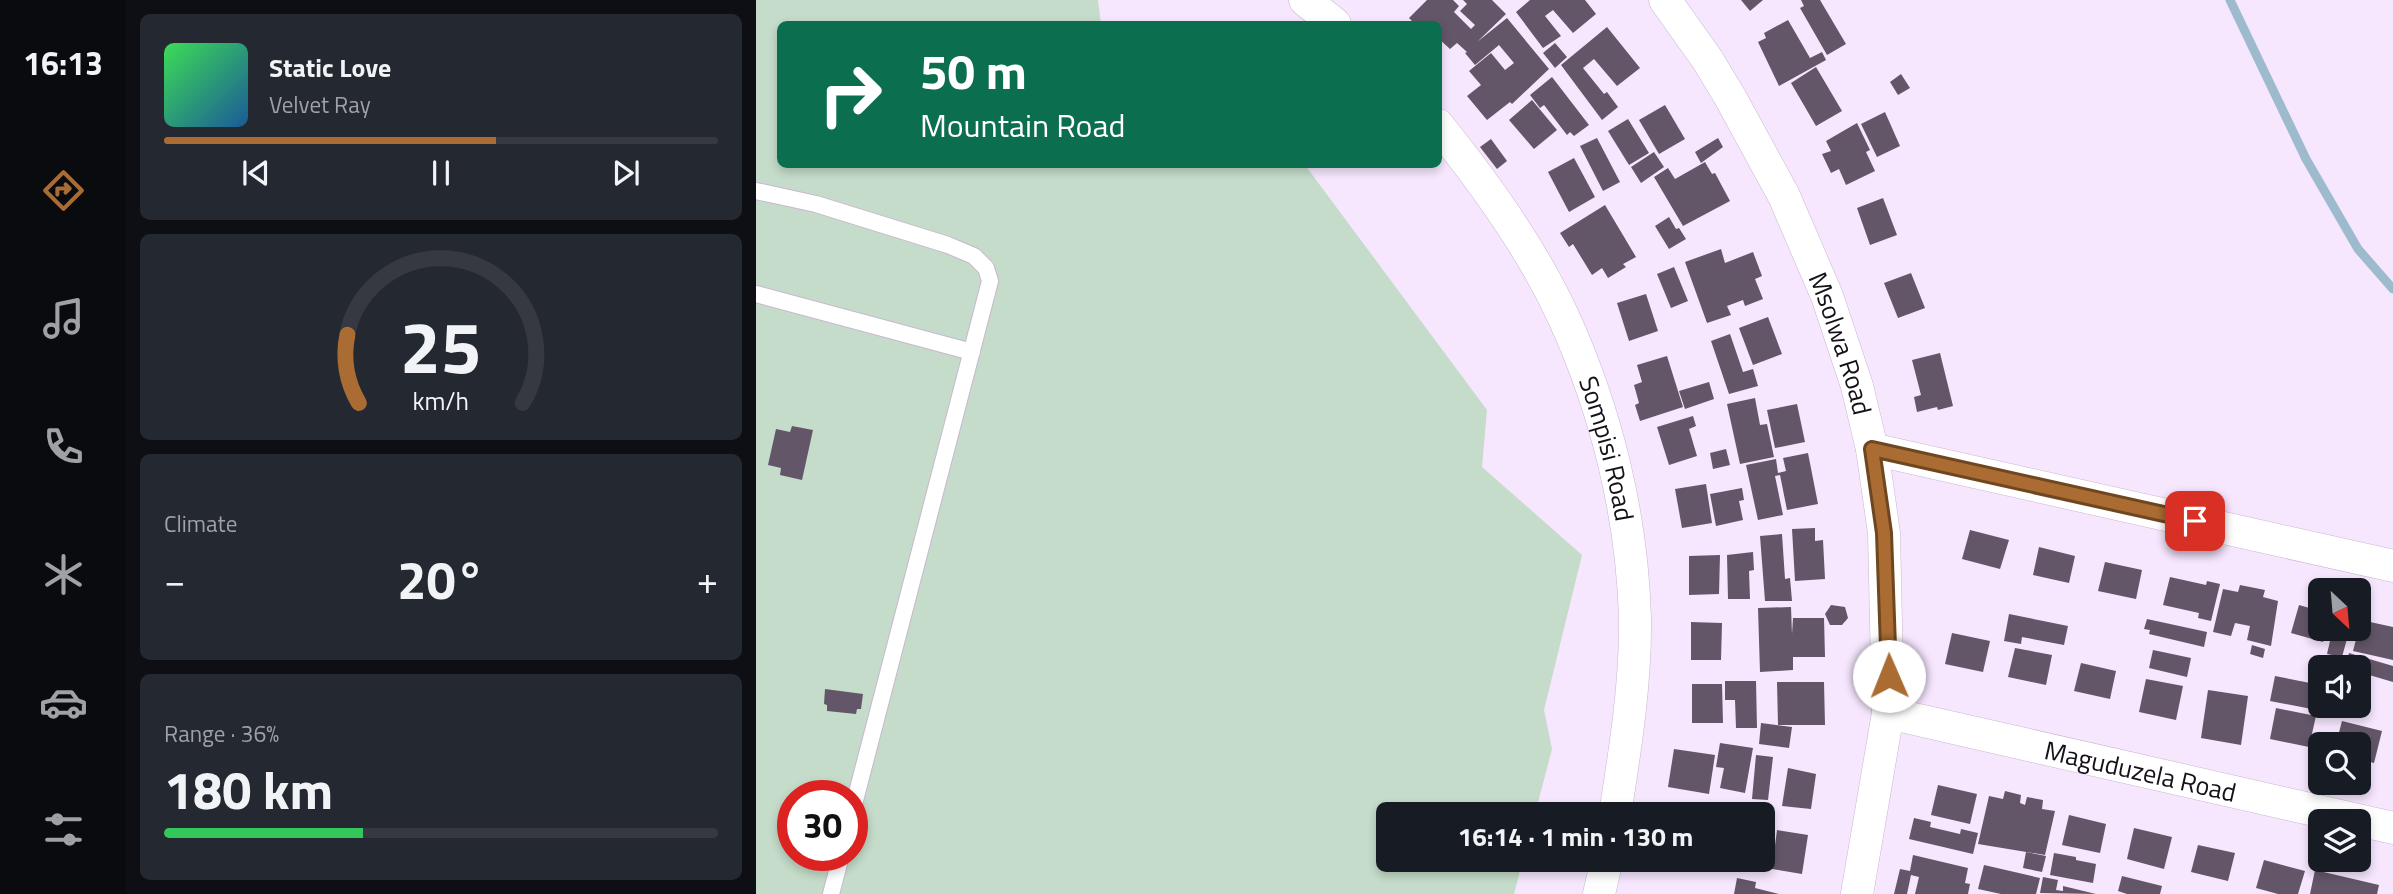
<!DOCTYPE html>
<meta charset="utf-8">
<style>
:root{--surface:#171b24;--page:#242831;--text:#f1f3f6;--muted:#9ea1a6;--line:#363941;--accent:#aa6c32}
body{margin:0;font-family:"Titillium Web",sans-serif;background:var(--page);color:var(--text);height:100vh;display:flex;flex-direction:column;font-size:26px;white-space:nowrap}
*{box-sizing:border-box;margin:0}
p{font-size:23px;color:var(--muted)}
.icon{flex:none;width:38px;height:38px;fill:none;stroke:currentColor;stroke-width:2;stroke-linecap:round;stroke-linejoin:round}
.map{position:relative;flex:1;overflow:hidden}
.sheet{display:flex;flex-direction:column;gap:14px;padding:14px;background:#0d0f14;width:630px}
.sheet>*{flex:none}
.hud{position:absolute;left:21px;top:21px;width:665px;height:147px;border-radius:10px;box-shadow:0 4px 10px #0003;background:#0b6e4f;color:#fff;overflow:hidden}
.needle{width:46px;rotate:154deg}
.tools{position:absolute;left:1552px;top:578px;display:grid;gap:14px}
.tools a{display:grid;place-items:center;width:63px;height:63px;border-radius:10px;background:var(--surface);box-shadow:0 4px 10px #0003;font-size:35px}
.speed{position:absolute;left:21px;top:780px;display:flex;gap:14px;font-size:35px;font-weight:700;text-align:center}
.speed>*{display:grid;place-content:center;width:91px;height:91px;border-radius:50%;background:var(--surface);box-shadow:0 4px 10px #0003;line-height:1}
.speed .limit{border:10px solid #d22;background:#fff;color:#111}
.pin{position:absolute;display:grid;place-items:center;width:60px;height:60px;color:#fff;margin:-30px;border-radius:14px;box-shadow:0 4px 10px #0006}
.me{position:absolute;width:77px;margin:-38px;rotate:359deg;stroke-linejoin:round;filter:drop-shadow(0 0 5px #0008)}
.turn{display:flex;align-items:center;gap:24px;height:147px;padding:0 28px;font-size:32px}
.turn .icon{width:91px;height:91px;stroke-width:2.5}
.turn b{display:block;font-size:49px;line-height:60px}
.big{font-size:52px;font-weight:700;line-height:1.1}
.sheet .tile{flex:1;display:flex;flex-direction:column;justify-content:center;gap:10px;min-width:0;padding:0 24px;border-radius:10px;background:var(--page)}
.sheet .dial{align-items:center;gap:0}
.dial svg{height:182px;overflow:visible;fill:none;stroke:var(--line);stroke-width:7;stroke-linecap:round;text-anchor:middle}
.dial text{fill:var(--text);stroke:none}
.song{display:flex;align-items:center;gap:21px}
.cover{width:84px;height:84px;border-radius:10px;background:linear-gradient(135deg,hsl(130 70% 55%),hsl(210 70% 35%))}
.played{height:7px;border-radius:4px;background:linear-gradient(90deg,var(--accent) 60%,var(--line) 60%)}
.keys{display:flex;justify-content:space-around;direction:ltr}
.heat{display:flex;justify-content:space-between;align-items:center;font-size:38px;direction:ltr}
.charge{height:10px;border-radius:5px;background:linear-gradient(90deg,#34c759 36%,var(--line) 0)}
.trip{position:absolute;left:620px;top:802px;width:399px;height:70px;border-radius:10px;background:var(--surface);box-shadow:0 4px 10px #0003;font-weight:700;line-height:70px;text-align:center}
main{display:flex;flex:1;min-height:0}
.dock{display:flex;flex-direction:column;width:126px;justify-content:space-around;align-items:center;background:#090b0e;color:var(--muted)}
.dock .icon{width:49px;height:49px}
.dock .on{color:var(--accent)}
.dock b{font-size:32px;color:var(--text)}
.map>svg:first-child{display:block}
.green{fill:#c4dcc9;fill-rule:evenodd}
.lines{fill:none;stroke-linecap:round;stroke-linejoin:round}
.stream{stroke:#9ebbce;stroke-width:9}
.building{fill:#635669}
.lane-casing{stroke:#c8b8cf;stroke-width:18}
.street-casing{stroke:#c8b8cf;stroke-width:33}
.lane{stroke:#fff;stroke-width:16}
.street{stroke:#fff;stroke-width:32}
.route-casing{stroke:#6e4620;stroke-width:18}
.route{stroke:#aa6c32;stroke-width:12}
.labels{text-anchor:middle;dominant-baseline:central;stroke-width:7;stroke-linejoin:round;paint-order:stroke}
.street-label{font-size:26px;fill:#161119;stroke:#fcf9fd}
</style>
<main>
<nav class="dock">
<b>16:13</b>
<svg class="icon on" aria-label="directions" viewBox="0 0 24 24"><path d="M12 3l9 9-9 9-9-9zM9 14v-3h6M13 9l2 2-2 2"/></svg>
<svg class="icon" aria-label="music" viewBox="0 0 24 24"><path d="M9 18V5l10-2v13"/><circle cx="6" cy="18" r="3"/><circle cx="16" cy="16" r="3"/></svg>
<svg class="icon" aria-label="phone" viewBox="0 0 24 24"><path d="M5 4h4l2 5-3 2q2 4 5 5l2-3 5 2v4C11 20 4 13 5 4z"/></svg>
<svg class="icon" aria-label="climate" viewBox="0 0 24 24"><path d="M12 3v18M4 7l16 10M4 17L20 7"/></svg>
<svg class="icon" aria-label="car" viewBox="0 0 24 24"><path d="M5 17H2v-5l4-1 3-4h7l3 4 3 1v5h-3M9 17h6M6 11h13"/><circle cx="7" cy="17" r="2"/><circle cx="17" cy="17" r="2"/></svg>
<svg class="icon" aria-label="filters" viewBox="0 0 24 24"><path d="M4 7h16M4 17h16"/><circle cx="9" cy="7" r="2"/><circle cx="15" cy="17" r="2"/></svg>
</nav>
<section class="sheet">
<div class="tile">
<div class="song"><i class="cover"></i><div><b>Static Love</b><p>Velvet Ray</p></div></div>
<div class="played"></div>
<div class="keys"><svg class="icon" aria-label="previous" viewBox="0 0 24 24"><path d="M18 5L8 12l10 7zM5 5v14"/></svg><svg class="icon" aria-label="pause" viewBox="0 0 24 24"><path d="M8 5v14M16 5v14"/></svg><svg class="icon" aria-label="next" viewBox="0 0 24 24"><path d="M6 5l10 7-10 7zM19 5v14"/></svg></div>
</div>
<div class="tile dial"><svg viewBox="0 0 100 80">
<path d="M14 69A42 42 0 1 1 86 69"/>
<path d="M14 69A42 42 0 0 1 9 39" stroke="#aa6c32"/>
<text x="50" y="56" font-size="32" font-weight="700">25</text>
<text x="50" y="72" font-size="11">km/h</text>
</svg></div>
<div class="tile"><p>Climate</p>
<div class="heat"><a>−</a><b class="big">20°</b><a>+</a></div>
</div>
<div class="tile"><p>Range · 36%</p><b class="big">180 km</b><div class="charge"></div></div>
</section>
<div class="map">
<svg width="1637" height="894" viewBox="0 0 1637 894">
<rect width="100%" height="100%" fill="#f6e6fe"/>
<!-- green -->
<path class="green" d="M0,0H342L345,24H24V164L549,165L731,410L726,467L826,555L788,710L796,749L779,814H632V859H767L758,894H0ZM37,796H96V856H37Z"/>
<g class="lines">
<!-- stream -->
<polyline class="stream" points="1474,0 1550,159 1602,249 1637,289"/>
</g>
<!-- building -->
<g class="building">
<polygon points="671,0 697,0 703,6 698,12 715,29 719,25 704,11 711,4 707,0 736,0 750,14 721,42 751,18 793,69 756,104 754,102 731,120 711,96 725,85 713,71 735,53 749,70 758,63 743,45 719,65 709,53 711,52 701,43 694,49 682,38 682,24 659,24 653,18"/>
<polygon points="774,0 829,0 840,14 817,33 797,10 789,16 805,36 787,48 760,12"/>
<polygon points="985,0 1007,0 994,11"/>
<polygon points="1045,0 1064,0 1090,44 1071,55 1044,8 1048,6"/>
<polygon points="1032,20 1054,58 1066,52 1070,60 1023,86 1002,42 1010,38 1008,33"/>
<polygon points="851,27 884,68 861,86 838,59 827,68 848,94 851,92 862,107 846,120 805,65"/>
<polygon points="799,43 811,57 799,68 787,53"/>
<polygon points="1060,67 1086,111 1060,126 1035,83"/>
<polygon points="1145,74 1154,88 1142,95 1134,82"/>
<polygon points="796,77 833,125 818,136 814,132 811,135 788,105 784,108 774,95"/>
<polygon points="776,100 801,130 778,149 753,120"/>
<polygon points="909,105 929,139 903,154 883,120"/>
<polygon points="1129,112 1144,146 1121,157 1105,124"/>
<polygon points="872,119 893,153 873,165 852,131"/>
<polygon points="1101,123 1114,150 1110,152 1119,171 1090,185 1083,169 1075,173 1066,154 1075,151 1070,141"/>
<polygon points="841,138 864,182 847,191 824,146"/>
<polygon points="962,138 967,147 945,163 939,152"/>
<polygon points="735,139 751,161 741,169 724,147"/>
<polygon points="898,152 908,167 885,183 875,167"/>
<polygon points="818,158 839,197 813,212 792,172"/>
<polygon points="949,162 956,174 959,173 974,201 927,226 898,177 912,168 919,179"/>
<polygon points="1127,198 1141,235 1114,245 1101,208"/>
<polygon points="849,205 880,257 867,264 870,267 852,278 846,268 836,275 817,244 813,247 804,233"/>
<polygon points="913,217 920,229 923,228 930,239 913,249 899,226"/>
<polygon points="965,249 969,263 997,252 1006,276 999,279 1007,299 989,306 987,300 971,306 975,315 951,323 929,262"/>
<polygon points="918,267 932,301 915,308 901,274"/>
<polygon points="1155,273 1169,308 1142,318 1128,283"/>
<polygon points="890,294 902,331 873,341 861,303"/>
<polygon points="1012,317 1026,354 997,365 983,328"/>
<polygon points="974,334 987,372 997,369 1002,386 973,394 955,341"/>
<polygon points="1184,353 1197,406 1182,410 1181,407 1161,412 1158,397 1165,395 1156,360"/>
<polygon points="911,356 927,407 884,421 879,405 883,403 878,385 886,382 881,365"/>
<polygon points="953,382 958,399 929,409 923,391"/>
<polygon points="999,398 1004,425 1011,424 1018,457 984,464 971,404"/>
<polygon points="1041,404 1049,442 1019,448 1011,410"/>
<polygon points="937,416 940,426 933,429 941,456 913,465 901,427"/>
<polygon points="36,426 57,430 46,480 24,475 25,468 12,465 20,429 34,432"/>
<polygon points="970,449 974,465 957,469 954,453"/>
<polygon points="1052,453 1062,504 1031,510 1024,475 1019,476 1027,515 1002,520 990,465 1020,459 1022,473 1030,471 1027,458"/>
<polygon points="950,484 956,523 926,528 919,489"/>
<polygon points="986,488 988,500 983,501 987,520 960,526 954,494"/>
<polygon points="1059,528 1059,541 1067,540 1069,579 1039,581 1036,529"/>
<polygon points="1214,530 1253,540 1244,569 1206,559"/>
<polygon points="1026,534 1029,579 1034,578 1036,601 1009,601 1004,536"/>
<polygon points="1283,547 1319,556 1313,583 1277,575"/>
<polygon points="997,552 998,570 993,571 994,599 972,599 971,555"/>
<polygon points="964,555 963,594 933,595 933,556"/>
<polygon points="1349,562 1386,570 1380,599 1342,591"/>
<polygon points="1414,577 1450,585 1451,581 1464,584 1455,621 1442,618 1443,613 1407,605"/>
<polygon points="1484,585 1509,590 1507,597 1522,601 1515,646 1491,640 1494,626 1479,623 1475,636 1457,632 1467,589 1482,592"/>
<polygon points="1075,605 1089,607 1092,618 1086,625 1074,625 1069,614"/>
<polygon points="1543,605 1564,611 1564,628 1571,628 1567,642 1535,633"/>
<polygon points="1035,607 1036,634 1037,618 1068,618 1069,657 1037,657 1037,670 1004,672 1002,608"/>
<polygon points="1253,614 1312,626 1308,645 1266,637 1265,644 1248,641"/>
<polygon points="1391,619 1451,632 1448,647 1393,634 1394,630 1388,629"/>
<polygon points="1605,620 1637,627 1637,660 1597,651"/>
<polygon points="935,622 966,623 965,660 935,660"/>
<polygon points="1577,628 1594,628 1586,657 1571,654"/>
<polygon points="1196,633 1234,641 1227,672 1189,664"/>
<polygon points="1496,645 1509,649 1507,658 1494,654"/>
<polygon points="1259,648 1296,655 1290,685 1252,677"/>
<polygon points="1397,650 1435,658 1431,677 1393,668"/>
<polygon points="1593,653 1637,666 1637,682 1603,672 1603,667 1589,667"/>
<polygon points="1325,663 1360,671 1354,699 1318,691"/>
<polygon points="1519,676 1564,685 1564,705 1572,705 1571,712 1514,701"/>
<polygon points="1390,679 1427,686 1420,720 1383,712"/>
<polygon points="969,681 1000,681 1001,728 980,728 979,700 969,700"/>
<polygon points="1021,682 1068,682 1069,725 1022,725"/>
<polygon points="936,684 966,684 967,723 936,723"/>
<polygon points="69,689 107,694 105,709 101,709 100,714 71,711 71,705 68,704"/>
<polygon points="1452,690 1492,696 1485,745 1445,738"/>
<polygon points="1520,708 1560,716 1553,747 1514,739"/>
<polygon points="1586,721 1626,731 1618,763 1603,759 1603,744 1580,744"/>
<polygon points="1005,723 1036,727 1033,748 1003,744"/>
<polygon points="964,743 997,748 989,793 964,788 968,768 960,767"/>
<polygon points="918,749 959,755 953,794 912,787"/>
<polygon points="1000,755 1017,757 1012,800 996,799"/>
<polygon points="1032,768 1060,774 1055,809 1026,806"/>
<polygon points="1182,785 1221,794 1214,824 1175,815"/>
<polygon points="1249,791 1265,795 1264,803 1269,805 1271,797 1287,800 1286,809 1299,811 1289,855 1222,844 1233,796 1247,799"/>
<polygon points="1313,815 1350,824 1344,853 1306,845"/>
<polygon points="1158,818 1175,822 1174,827 1204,834 1205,829 1222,833 1217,854 1153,839"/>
<polygon points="1378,828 1416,837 1408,869 1371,859"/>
<polygon points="1021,830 1052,835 1046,874 1016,869"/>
<polygon points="1442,845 1479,853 1472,881 1435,872"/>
<polygon points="1270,852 1290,856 1286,872 1267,868"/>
<polygon points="1298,853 1320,857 1320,860 1340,864 1337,883 1294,875"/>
<polygon points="1157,855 1212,868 1209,883 1214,884 1212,894 1159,894 1163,877 1155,875 1151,894 1138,894 1144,869 1154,871"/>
<polygon points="1508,860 1549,871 1542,894 1522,894 1500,888"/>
<polygon points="1228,865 1284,878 1280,894 1245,894 1222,889"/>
<polygon points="1559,870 1623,885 1621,894 1554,894"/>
<polygon points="1366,876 1406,886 1404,894 1371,894 1362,891"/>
<polygon points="1287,877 1302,880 1300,890 1307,891 1307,886 1340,894 1284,893"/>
<polygon points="981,878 1000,882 999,888 1023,894 978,894"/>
</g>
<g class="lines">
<!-- lane casing -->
<g class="lane-casing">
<g id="lane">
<polyline points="0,191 60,204 192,245 218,256 230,268 234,281 96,812"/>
<polyline points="0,294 216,352"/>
<polyline points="75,894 85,856"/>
</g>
</g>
<!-- street casing -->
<g class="street-casing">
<g id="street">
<polyline points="549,0 579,24"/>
<path id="s1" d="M909,0L951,59L974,97L1028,196L1071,296L1101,386L1116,449L1128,533L1132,713L1101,894"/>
<path id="s2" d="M682,125C729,184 775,247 807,316C850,410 876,514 879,618C880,682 869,751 859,814"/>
<polyline points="1116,449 1637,566"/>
<path id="s3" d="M1132,713L1637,828"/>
<polyline points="843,894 851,859"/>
</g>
</g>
<!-- lane -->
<use href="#lane" class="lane"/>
<!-- street -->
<use href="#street" class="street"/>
</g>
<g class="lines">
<!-- route casing -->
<g class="route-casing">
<polyline id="route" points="1133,676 1128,533 1116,449 1439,521"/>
</g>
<!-- route -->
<use href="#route" class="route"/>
</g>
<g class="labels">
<!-- street labels -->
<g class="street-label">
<text stroke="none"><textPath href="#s1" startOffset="388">Msolwa Road</textPath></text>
<text stroke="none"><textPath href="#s2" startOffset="369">Sompisi Road</textPath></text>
<text stroke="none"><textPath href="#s3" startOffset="259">Maguduzela Road</textPath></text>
</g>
</g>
</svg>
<div class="tools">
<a><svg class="needle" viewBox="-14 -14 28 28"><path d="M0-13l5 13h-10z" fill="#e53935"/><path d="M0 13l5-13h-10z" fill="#9ea1a6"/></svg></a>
<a><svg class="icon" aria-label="sound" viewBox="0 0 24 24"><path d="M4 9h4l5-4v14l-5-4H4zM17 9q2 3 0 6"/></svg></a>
<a><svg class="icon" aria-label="search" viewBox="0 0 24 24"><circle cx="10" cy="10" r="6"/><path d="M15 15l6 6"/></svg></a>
<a><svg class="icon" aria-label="layers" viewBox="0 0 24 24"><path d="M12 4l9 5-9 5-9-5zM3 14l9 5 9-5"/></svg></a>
</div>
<div class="speed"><div class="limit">30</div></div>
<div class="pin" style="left:1439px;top:521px;background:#d93025"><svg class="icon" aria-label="arrive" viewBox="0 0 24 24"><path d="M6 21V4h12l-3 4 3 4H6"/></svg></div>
<svg class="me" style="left:1133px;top:676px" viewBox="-20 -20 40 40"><circle r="19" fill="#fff"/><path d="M0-13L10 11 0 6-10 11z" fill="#aa6c32"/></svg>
<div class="trip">16:14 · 1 min · 130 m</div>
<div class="hud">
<div class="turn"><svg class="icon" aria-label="right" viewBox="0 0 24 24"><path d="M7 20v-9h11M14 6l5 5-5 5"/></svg><div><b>50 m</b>Mountain Road</div></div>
</div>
</div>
</main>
